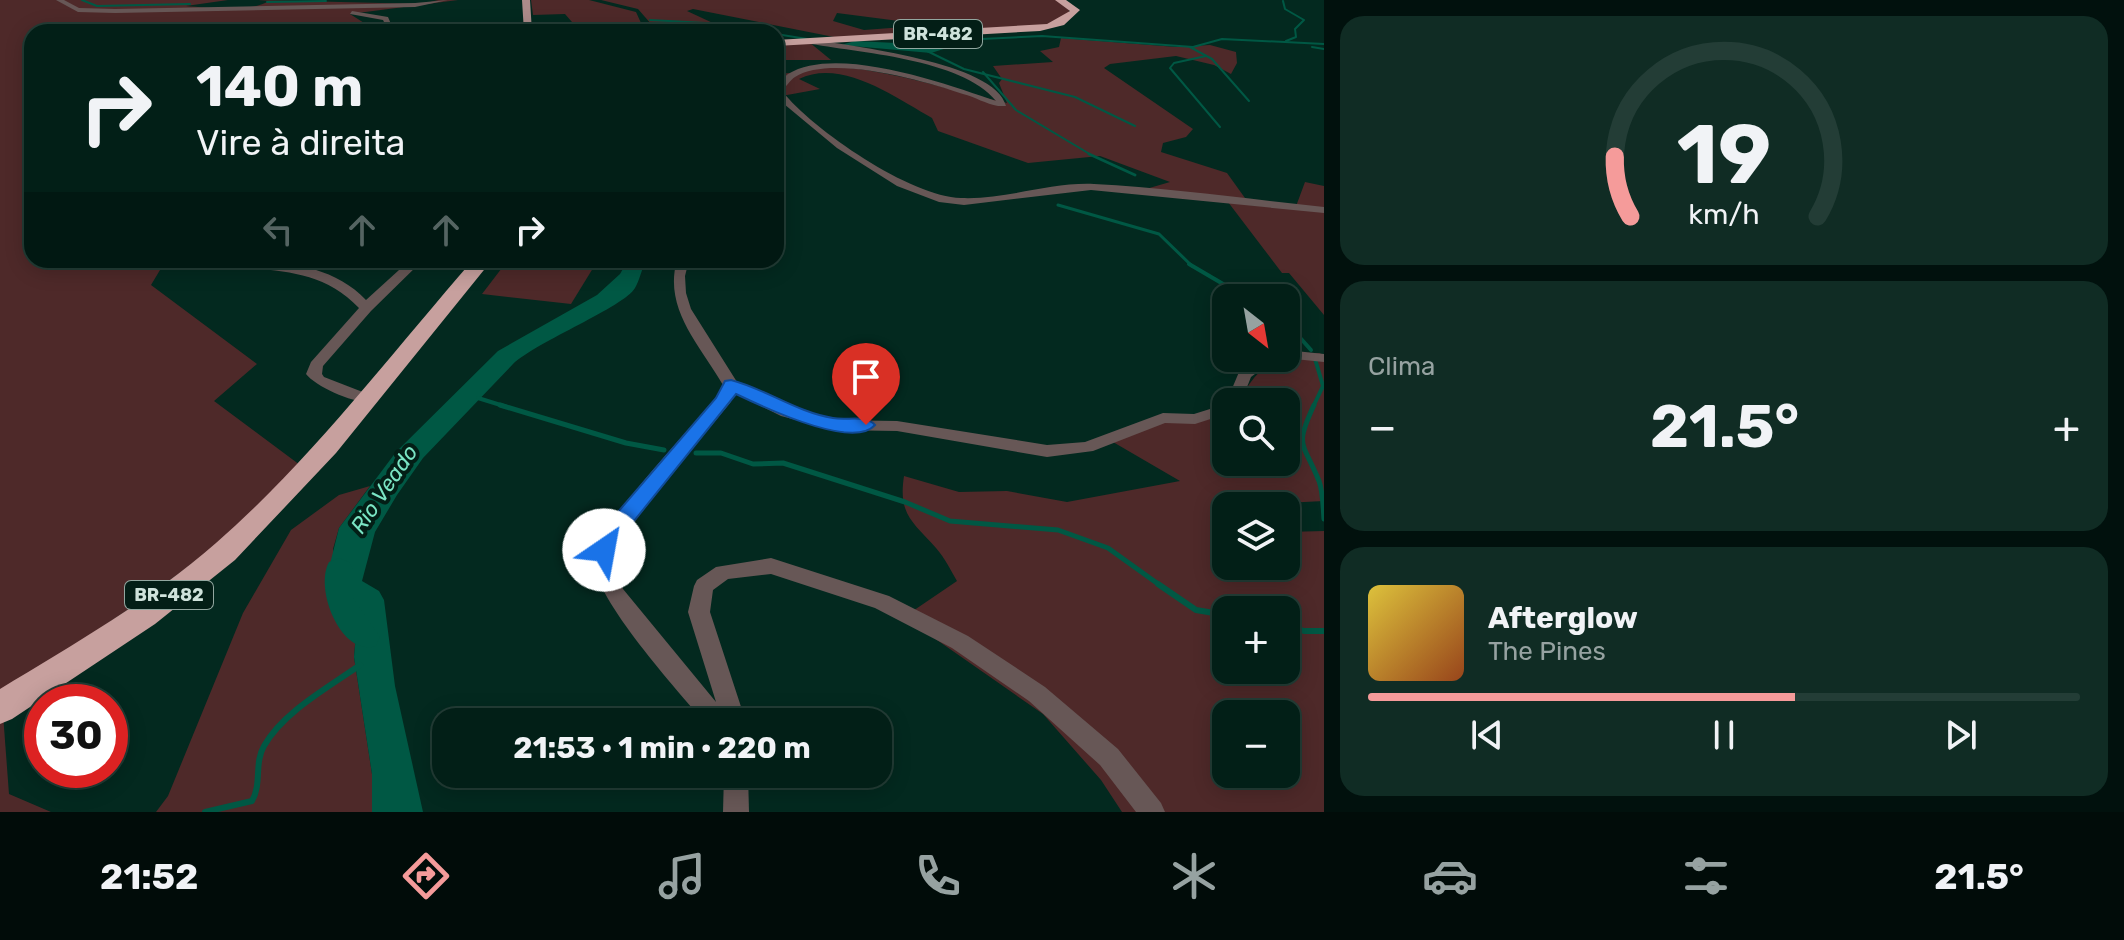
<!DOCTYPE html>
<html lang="pt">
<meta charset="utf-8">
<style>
:root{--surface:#021f17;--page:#102c24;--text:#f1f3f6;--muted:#96a2a1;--line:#233d36;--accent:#f59b9a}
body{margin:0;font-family:Rubik,sans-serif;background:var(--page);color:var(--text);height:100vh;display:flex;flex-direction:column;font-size:30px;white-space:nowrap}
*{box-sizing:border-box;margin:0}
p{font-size:26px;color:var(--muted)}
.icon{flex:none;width:44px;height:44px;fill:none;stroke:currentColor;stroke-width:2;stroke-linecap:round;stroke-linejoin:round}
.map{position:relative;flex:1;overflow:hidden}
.side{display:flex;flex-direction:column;gap:16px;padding:16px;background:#01110d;width:800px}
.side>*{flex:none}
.top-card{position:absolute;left:24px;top:24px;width:760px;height:244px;border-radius:24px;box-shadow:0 4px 20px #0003,0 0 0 2px var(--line);background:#021f17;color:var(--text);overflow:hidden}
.needle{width:52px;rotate:149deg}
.fabs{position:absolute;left:1212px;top:284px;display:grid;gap:16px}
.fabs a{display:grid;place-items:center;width:88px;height:88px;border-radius:16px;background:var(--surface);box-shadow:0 4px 20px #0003,0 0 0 2px var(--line);font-size:40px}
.speed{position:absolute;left:24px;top:684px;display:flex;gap:16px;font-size:40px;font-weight:700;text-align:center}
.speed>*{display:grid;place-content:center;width:104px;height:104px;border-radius:50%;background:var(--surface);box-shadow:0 4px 20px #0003,0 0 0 2px var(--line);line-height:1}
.speed .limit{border:12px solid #d22;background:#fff;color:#111}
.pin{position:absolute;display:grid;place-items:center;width:68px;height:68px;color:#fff;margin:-82px -34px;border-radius:50% 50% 50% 0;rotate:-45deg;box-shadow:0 0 8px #0007}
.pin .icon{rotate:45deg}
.me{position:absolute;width:88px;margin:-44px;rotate:33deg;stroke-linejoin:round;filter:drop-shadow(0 0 6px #0008)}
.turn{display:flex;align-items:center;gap:28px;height:168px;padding:0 40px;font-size:36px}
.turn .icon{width:104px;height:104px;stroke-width:2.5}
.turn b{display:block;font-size:56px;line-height:68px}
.lanes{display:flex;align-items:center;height:76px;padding:0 40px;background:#0003;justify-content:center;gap:40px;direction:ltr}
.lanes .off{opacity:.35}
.big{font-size:60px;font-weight:700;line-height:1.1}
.side .widget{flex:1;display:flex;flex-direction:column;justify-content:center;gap:12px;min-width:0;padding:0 28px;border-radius:24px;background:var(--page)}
.side .dial{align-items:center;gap:0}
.dial svg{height:208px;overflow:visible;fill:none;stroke:var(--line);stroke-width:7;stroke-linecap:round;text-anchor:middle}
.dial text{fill:var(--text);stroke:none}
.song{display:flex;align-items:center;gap:24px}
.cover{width:96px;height:96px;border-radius:12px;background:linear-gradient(135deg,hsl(50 70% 55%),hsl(20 70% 35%))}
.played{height:8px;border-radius:4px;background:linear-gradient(90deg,var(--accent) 60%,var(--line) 60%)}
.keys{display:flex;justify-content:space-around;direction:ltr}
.heat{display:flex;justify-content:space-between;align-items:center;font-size:44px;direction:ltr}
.trip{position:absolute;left:432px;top:708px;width:460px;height:80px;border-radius:24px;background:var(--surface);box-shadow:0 4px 20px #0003,0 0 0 2px var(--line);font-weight:700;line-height:80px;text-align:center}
.tab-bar{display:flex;height:128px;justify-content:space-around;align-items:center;background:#010c09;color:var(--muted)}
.tab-bar .icon{width:56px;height:56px}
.tab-bar .current{color:var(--accent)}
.tab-bar b{font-size:36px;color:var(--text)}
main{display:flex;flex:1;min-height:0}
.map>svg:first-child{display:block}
.green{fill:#4e2929;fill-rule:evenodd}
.water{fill:#005844}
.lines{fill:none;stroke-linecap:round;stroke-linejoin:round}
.stream-far4{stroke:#005844;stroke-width:2}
.stream-far3{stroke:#005844;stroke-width:3}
.stream-far2{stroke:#005844;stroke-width:4}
.stream-far1{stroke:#005844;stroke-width:5}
.stream{stroke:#005844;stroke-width:6}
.river{fill:#005844;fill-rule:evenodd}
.minor{fill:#675756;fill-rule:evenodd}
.major{fill:#ac8b8a;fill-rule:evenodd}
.highway{fill:#c7a09e;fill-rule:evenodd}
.route{fill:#1a73e8;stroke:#114b97;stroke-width:2}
.labels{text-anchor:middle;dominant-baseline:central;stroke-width:8;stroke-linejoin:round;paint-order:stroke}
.shield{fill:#031e16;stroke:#92a7a0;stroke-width:2}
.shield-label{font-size:18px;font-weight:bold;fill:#cfe2db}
.water-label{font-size:22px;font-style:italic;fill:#7ae5c4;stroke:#031e16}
</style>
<main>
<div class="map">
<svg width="1324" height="812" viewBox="0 0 1324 812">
<rect width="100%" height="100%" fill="#03291f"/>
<!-- green -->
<g class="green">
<path d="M0,0H228L186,6C210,8 248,13 269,1L258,0L423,4L438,0H491H458L350,14L372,28L454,32H32V260H166L151,285L257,364L214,401L304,468C214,557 105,626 0,694Z"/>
<polygon points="531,0 589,0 636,12 641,23 631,32 579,30 565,14 533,15"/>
<path d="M601,0H1056L1069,9V14L1048,25L839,38L693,9L687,11L715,24L697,29L646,32L652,25L638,9ZM837,13L899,21L904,27L864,30L833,21Z"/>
<path d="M1061,38L1176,47L1210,45L1236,52L1237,63L1231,74L1214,65L1176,56L1110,64L1104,68L1193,129L1186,137L1163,143L1161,152L1227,173L1250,205L1295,209L1305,182L1324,186V315L1289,273H1282L1228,202L1139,191L1170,182L1100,156L1028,163L938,131L932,118C896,98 842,58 799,79L820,89L776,97V72C796,77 821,64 843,67C900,73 953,91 1007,103L999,83L1002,79L993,66L1053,62L1040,51L1059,47Z"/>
<polygon points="809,42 831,60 783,60 776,53 776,44"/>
<polygon points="508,260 598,260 571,304 482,294"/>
<path d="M1319,353L1324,355V501L1226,506V566H1286V532L1324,531V812H1122L1101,780L1043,714L904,617L957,581C951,571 945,558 936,548C913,522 898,515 904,476L959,492L1007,491L1067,502L1180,481L1113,442L1152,419L1189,422L1226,409V462H1286V402H1238C1261,362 1274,357 1319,353ZM1226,610H1286V670H1226ZM1226,714H1286V774H1226Z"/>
<polygon points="370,486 339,528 333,549 344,606 356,634 354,657 372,774 372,812 156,812 168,796 243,613 291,530 339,495"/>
<polygon points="3,714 9,794 51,812 0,812 0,716"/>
</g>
<!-- water -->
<g class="water">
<polygon points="958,38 969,41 931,53 841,45 855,41 917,44"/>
<path d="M628,260H647C641,269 640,280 635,288C624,307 538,341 513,364L423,458L397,495L375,532L362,581L379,591L384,600L395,686L423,812H372V774L354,657L356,634L330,583V564L339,528L396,452L498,351L597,295L620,274Z"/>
</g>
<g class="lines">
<!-- stream-far4 -->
<g class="stream-far4">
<polyline points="82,0 97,6 190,4"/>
<polyline points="1283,1 1285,9 1304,20 1295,29 1296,37 1286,41"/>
<polyline points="267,2 326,1"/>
<polyline points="650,20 724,24 762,32"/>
<polyline points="776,34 807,39"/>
<polyline points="961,40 1042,36 1193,47 1222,39 1324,44"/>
<polyline points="1190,47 1212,59 1249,101"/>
<polyline points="1312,47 1324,49"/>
<polyline points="925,50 964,69 1075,97 1135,126"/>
<polyline points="1206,56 1174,63 1170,68 1220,127"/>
<polyline points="983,72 1016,110 1093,156"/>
</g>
<!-- stream-far3 -->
<g class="stream-far3">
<polyline points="1089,154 1135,175"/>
<polyline points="1058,205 1159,234 1192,266"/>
</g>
<!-- stream-far2 -->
<g class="stream-far2">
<polyline points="1189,264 1247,298"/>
<polyline points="1286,322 1311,350"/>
<polyline points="478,398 507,407"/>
<polyline points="1313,407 1323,386 1315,359"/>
</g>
<!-- stream-far1 -->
<g class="stream-far1">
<polyline points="500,405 626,443 664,450"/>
<path d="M1314,405C1294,448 1303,441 1319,481C1323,492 1323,507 1324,519"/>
<polyline points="696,453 721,453 753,464 783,463 905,502 950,521 1058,530 1108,548 1161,586"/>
</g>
<!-- stream -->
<g class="stream">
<polyline points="1158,584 1196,610 1226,615"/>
<polyline points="1286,625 1304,631 1324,631"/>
<path d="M205,812L252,801C262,784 254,763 264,746C283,712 329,687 360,665"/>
</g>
<!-- river -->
<path class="river" d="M339,558L349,562L353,569V598L380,637L376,646C341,657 314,589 329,562Z"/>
<!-- minor -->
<g class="minor">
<polygon points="56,0 64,0 79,8 115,9 415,3 448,0 415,7 115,13 78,12"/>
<polygon points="352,11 388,17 391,24 405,28 527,23 530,25 405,32 386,26 383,20 350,14"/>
<path d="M809,39C850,46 996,62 1006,106H998C986,104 975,97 963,94C925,81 831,54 795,77C790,80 786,87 782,91C813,130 911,197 961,198C1005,200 1050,182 1094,184C1171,188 1248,199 1324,207V213L1091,190L964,205L939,202L897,186L837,148L784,104L776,94V88C780,84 784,77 788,74C836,44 947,84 996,101C961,58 858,53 806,43Z"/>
<path d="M219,260C270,260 329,261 366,300L410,260H423L371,311L323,366L322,374L324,377L373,396L375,399L373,402C357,405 316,387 306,374L311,362L359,308C320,267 276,273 225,264Z"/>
<path d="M677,260H689L685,276L686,293L691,309L737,382L793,408L834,420L897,421L1047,445L1085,442L1163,413L1194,414L1226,404V414L1195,424L1165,423L1093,451L1047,457L897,431L834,430L781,416L735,393L730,403L664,482L618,544L614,553V564L623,589L716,702L688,612L694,586L697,580L716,567L771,558L889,596L968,636L1045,687L1118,749L1161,803L1165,812H1136L1100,765L1029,701L952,648L875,608L771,574L728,579L713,590L710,612L746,722H704C678,690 589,594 594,557C598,526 692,426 717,398L723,385C700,345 663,309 677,260Z"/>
<polygon points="1286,350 1324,354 1324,362 1284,358"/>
<polygon points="1259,358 1276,358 1251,377 1241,402 1226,403 1239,372"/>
<polygon points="724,774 748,774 749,812 723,812"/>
</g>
<!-- major -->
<polygon class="major" points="522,0 530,0 532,32 524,32"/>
<!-- highway -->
<g class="highway">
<polygon points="1055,0 1066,0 1080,10 1064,25 1040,31 776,46 776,40 1047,24 1070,11"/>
<path d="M473,260H492L336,453L235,560L155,624L12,719L0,724V689C74,644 151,600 216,543C312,459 389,356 473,260Z"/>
</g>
</g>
<!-- route -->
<path class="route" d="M731,380C766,389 796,412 833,418C847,421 865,414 875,425C853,450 761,406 736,394L626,531L612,556H597L593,550L611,520L716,398L725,381Z"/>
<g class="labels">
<!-- shield labels -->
<g class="shield">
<rect x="894" y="20" width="88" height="28" rx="6"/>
<rect x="125" y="581" width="88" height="28" rx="6"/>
</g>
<g class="shield-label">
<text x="938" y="34">BR-482</text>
<text x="169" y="595">BR-482</text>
</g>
<!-- water labels -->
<g class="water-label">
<text transform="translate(384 489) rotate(-56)">Rio Veado</text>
</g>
</g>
</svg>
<div class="fabs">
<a><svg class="needle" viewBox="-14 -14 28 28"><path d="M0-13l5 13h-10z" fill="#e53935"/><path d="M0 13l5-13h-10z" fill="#96a2a1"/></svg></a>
<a><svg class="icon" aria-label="search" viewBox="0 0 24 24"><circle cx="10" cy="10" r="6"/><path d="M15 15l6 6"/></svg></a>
<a><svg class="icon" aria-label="layers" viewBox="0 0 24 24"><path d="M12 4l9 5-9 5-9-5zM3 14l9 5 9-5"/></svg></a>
<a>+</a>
<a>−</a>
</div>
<div class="speed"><div class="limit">30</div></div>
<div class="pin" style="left:866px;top:425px;background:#d93025"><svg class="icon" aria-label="arrive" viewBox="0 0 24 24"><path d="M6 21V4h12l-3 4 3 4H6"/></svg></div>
<svg class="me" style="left:604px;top:550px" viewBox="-20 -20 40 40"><circle r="19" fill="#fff"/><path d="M0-13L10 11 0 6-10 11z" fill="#1a73e8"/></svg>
<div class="trip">21:53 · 1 min · 220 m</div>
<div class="top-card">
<div class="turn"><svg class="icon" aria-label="right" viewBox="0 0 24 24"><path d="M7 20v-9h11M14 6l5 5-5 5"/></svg><div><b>140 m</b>Vire à direita</div></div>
<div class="lanes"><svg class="icon off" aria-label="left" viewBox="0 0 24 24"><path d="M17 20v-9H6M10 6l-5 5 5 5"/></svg><svg class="icon off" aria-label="ahead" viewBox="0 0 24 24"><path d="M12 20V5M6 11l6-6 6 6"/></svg><svg class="icon off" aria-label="ahead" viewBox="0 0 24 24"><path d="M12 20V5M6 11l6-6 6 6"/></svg><svg class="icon" aria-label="right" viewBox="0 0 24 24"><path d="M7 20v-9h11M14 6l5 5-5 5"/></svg></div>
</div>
</div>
<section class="side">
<div class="widget dial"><svg viewBox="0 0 100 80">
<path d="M14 69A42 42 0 1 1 86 69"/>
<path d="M14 69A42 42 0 0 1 8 46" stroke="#f59b9a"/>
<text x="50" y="56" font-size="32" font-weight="700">19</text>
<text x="50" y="72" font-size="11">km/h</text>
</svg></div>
<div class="widget"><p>Clima</p>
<div class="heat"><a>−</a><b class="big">21.5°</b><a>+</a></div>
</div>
<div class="widget">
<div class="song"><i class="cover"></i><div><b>Afterglow</b><p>The Pines</p></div></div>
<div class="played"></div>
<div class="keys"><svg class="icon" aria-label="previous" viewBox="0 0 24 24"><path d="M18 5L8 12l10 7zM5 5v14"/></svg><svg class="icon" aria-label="pause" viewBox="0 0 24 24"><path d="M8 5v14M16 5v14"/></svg><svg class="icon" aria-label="next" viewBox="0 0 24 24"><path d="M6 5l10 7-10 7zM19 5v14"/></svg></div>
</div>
</section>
</main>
<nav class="tab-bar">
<b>21:52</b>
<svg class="icon current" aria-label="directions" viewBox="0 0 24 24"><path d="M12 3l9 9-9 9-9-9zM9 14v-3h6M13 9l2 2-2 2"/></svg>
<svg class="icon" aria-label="music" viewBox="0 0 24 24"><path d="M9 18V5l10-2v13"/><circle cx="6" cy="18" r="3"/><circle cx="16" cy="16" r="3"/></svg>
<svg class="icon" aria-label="phone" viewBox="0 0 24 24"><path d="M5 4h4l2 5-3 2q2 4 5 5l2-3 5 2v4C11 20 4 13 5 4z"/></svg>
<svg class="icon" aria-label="climate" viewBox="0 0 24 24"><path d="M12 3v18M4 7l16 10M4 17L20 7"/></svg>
<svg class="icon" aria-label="car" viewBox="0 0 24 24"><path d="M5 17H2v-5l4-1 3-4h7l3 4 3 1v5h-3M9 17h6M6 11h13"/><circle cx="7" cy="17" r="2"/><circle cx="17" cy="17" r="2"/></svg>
<svg class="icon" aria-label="filters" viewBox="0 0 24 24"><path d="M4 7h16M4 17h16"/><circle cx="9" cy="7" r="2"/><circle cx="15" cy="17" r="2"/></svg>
<b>21.5°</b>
</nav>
